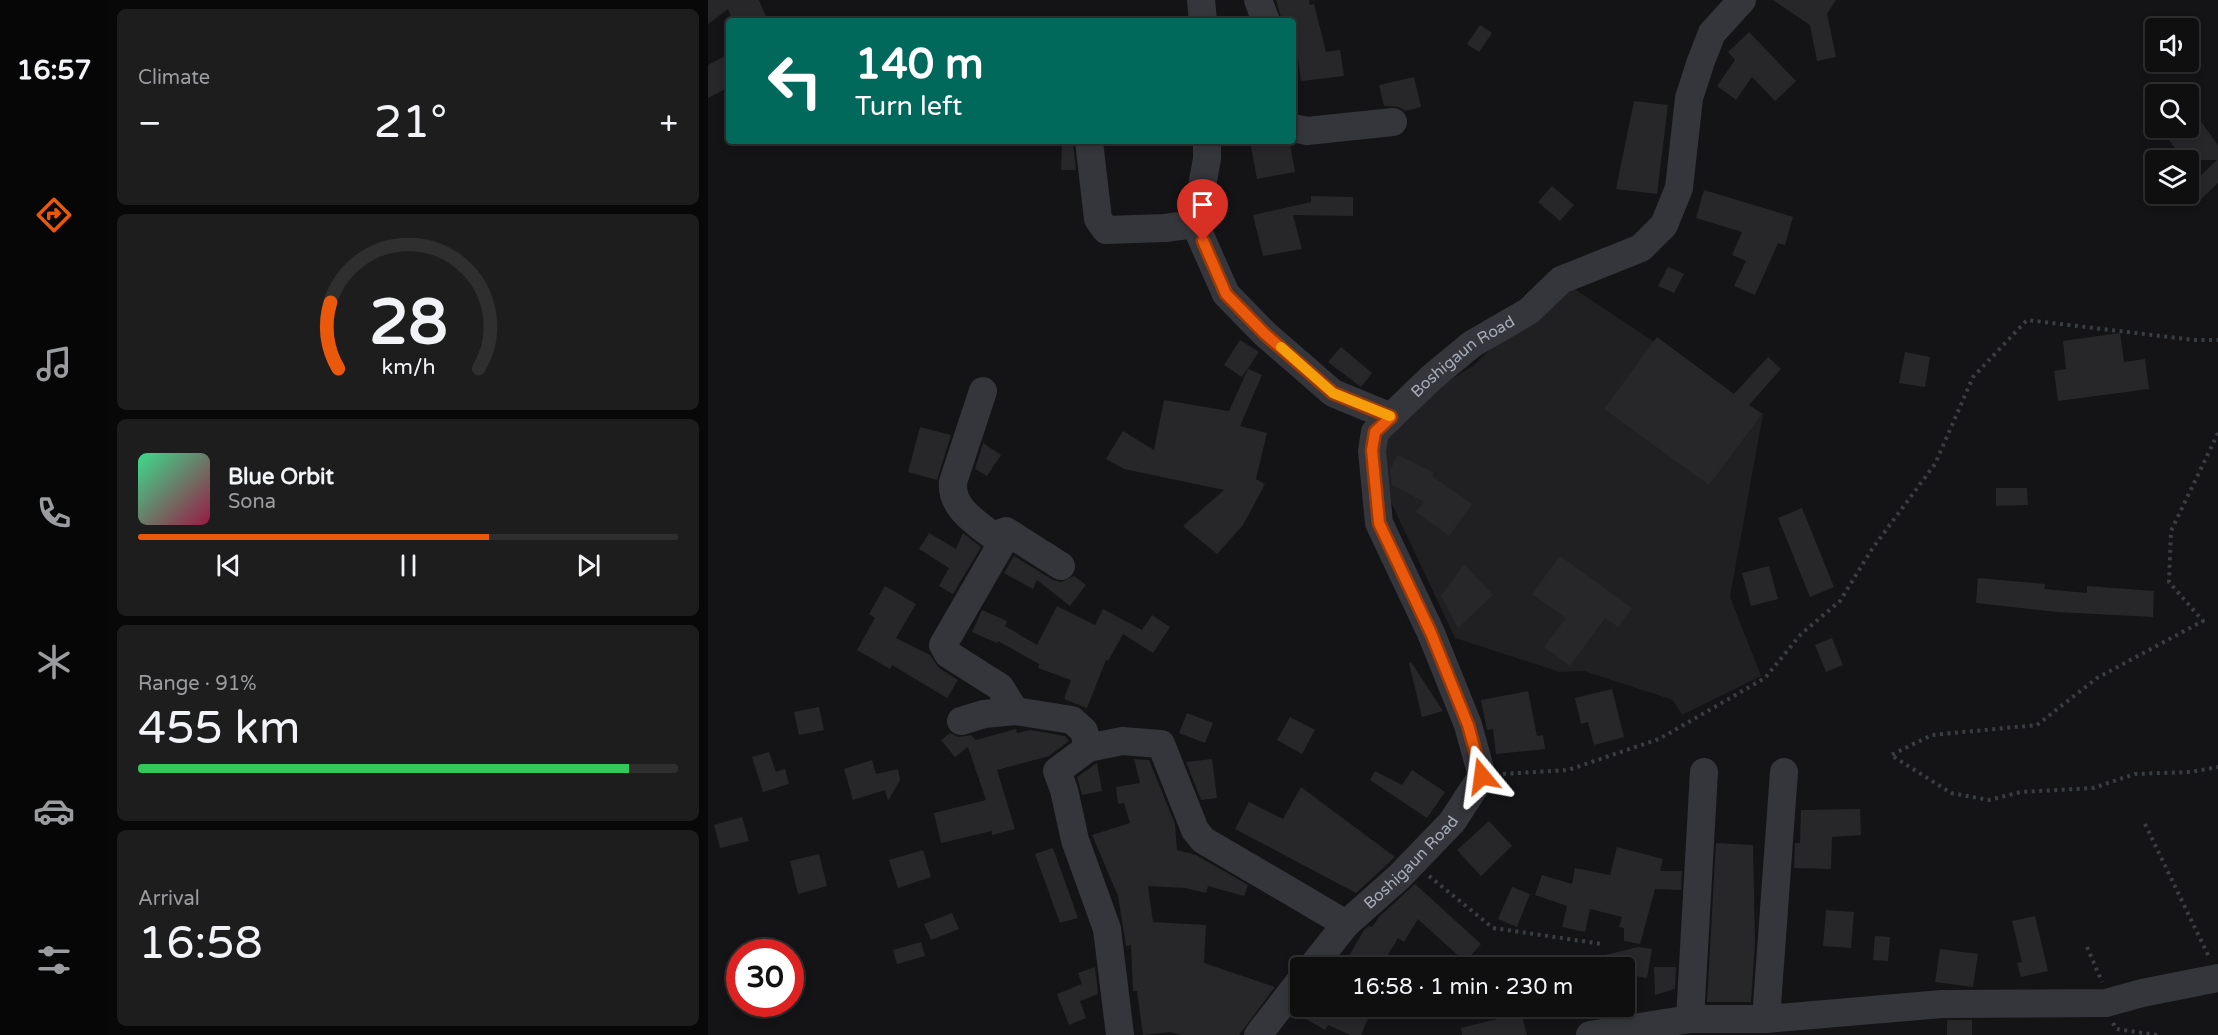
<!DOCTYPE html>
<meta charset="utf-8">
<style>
:root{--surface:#0f0f10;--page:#1d1d1e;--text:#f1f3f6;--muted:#9b9c9f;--line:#2f2f30;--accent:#ea580c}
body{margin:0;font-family:"Varela Round",sans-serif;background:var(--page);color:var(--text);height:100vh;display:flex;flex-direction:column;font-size:22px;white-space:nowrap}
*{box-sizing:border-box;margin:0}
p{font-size:20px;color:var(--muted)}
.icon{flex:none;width:33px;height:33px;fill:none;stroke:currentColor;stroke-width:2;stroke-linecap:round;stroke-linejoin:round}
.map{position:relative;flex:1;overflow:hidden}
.side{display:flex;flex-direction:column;gap:9px;padding:9px;background:#080809;width:600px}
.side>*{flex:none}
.banner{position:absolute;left:18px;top:18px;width:570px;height:126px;border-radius:6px;box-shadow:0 3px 9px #0003,0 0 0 2px var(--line);background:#00695c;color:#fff;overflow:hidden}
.controls{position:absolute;left:1437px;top:18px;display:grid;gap:12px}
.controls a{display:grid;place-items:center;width:54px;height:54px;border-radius:6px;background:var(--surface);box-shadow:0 3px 9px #0003,0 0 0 2px var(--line);font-size:30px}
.speed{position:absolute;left:18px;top:939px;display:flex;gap:12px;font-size:30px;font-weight:700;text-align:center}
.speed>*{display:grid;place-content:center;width:78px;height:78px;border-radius:50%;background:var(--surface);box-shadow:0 3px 9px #0003,0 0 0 2px var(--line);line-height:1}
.speed .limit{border:9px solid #d22;background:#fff;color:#111}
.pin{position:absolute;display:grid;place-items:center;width:51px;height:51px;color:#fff;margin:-62px -26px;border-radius:50% 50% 50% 0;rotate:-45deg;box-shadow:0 0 6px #0007}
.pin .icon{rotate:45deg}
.me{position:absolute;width:66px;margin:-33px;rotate:344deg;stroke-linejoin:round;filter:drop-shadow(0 0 4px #0008)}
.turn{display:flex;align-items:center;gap:21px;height:126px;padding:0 30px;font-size:27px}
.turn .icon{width:78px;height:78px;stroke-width:2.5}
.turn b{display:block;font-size:42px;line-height:51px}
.big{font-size:45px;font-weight:600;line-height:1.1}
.side .tile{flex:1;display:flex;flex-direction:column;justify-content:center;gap:9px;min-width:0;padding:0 21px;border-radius:9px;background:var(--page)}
.side .dial{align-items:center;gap:0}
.dial svg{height:156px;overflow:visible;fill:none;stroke:var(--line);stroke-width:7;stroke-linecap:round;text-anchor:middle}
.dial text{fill:var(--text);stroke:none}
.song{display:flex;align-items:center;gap:18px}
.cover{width:72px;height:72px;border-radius:9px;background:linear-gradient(135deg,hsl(150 70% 55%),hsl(340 70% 35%))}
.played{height:6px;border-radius:3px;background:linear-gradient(90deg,var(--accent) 65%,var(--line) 65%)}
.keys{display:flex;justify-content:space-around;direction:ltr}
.heat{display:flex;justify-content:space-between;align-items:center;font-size:33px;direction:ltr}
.charge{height:9px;border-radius:4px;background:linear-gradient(90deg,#34c759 91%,var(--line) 0)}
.trip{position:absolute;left:582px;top:957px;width:345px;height:60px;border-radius:6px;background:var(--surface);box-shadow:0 3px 9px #0003,0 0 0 2px var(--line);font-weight:600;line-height:60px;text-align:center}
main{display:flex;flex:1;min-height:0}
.dock{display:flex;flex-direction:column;width:108px;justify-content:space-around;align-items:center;background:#060606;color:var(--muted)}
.dock .icon{width:42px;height:42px}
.dock .current{color:var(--accent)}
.dock b{font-size:27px;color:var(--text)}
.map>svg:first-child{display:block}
.built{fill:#202023}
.building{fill:#27272a}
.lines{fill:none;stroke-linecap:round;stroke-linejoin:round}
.path{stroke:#3a3d42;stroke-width:4;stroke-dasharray:3 4.5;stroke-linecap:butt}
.minor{stroke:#34363b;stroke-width:28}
.route-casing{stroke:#983908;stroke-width:15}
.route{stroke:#ea580c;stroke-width:10}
.slow{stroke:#f59e0b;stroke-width:10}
.labels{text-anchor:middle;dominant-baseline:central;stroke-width:6;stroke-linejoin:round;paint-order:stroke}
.street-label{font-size:16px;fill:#a4abb7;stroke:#0f0f11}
</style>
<main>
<nav class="dock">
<b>16:57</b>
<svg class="icon current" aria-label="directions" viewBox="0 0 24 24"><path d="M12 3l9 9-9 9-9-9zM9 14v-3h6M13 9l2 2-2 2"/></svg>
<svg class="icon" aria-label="music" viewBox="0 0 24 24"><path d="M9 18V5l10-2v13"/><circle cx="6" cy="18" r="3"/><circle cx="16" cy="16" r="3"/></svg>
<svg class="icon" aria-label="phone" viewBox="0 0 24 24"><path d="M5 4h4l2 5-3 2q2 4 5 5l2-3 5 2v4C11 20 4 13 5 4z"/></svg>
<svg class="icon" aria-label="climate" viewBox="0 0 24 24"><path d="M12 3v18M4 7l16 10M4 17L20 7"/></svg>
<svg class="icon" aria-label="car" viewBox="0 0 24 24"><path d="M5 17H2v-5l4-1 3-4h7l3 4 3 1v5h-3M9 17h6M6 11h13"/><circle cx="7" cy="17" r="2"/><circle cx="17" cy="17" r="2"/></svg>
<svg class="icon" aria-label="filters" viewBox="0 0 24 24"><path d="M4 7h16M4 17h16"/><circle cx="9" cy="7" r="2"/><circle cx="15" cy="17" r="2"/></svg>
</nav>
<section class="side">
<div class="tile"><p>Climate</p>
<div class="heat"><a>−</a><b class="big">21°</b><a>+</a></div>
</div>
<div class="tile dial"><svg viewBox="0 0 100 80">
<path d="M14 69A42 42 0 1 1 86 69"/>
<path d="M14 69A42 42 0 0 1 10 35" stroke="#ea580c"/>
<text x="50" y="56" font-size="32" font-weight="700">28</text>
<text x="50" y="72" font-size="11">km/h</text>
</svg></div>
<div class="tile">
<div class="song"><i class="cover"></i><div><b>Blue Orbit</b><p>Sona</p></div></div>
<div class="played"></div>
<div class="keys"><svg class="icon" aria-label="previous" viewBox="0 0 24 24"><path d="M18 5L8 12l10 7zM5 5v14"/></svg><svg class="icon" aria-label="pause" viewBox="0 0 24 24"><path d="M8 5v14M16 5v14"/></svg><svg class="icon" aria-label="next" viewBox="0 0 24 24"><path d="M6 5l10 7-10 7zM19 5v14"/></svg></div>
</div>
<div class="tile"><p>Range · 91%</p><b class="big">455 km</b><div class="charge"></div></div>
<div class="tile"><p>Arrival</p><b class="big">16:58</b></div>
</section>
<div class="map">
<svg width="1510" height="1035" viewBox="0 0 1510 1035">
<rect width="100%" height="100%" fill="#141416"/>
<!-- built -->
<polygon class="built" points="853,280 1055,414 1022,597 1053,676 974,715 965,700 876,671 852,672 747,638 674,483 679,436 717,396 765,366"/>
<!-- building -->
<g class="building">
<polygon points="0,0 51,0 60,21 25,21 20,9 0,24"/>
<polygon points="568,0 601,0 602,5 606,4 618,52 632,50 636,76 593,81 585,21 574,21"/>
<polygon points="1065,0 1128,0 1119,14 1128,57 1109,61 1102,25"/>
<polygon points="772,25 784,33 771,52 759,44"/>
<polygon points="1041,32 1088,81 1067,101 1044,77 1028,100 1009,86 1027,60 1020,52"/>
<polygon points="21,54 21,87 0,98 0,65"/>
<polygon points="706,77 713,107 697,111 691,107 676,106 671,85"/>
<polygon points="926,101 960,105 949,194 908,189"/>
<polygon points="1480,104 1510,145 1510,183 1493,199 1481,187 1509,160 1476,160 1452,128 1480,128"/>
<polygon points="542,141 575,141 582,144 587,172 549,179"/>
<polygon points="354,143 365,143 368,170 353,170"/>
<polygon points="844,186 866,205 852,221 830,202"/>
<polygon points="996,190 1085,217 1077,245 1070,243 1047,295 1026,286 1038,261 1024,255 1034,232 988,218"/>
<polygon points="603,196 645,197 645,216 585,215 594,249 555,256 545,215 603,202"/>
<polygon points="960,267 976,274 966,293 950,286"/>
<polygon points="1412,333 1416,362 1437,359 1441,389 1350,401 1346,371 1358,369 1355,341"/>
<polygon points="949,337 1026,394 1060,357 1073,369 1041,405 1054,414 1001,485 896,409"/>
<polygon points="532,340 551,352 534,377 516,365"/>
<polygon points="633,347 664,373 653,387 620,362"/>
<polygon points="1197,352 1222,357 1217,387 1191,383"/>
<polygon points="540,369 554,375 532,426 559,433 548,479 557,484 535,525 509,554 475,526 516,490 416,469 398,459 415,431 446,450 456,400 521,411"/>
<polygon points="212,427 243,435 229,480 200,472"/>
<polygon points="275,443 293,455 279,476 267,469"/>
<polygon points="690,455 726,473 724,476 764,504 741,536 708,512 716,502 684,485 682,470"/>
<polygon points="1288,488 1319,488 1320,505 1288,506"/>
<polygon points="1094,508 1126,587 1102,597 1070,518"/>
<polygon points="221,533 248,549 255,533 273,547 245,594 231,586 241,568 211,549"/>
<polygon points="306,556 345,580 353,582 366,576 378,585 362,606 329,580 325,589 296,573"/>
<polygon points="852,556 924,608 910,627 897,618 862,666 836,647 858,618 824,594"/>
<polygon points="756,564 785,595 750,628 733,596"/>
<polygon points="1061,566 1070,599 1043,606 1034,573"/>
<polygon points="1270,578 1337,584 1336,589 1379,593 1379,586 1446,591 1445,617 1349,612 1268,603"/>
<polygon points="177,586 208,604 188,638 222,655 231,668 250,680 239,698 184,665 182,669 149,650 167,618 161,614"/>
<polygon points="349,606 387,625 395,609 434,630 444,615 462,627 445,653 415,634 400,661 398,660 379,708 356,699 363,680 330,668 331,664 290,641 289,643 264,632 274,610 299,621 297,626 329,645"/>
<polygon points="1124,638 1135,665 1118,672 1107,645"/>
<polygon points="703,662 735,711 714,717 701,663"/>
<polygon points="904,689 916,737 886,745 880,722 873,724 867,698"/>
<polygon points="820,691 829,736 835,735 837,749 788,754 785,729 779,730 773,700"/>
<polygon points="111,707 116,730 91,735 86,712"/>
<polygon points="479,713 505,723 497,743 471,733"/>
<polygon points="582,717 607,730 594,754 569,740"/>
<polygon points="308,729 309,733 322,730 357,736 361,741 341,756 289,770 307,829 284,835 284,831 233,843 226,813 278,800 260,747 247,757 233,740 242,733 250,737 263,735 268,740"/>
<polygon points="61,752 68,772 77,769 81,784 55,792 44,757"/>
<polygon points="426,759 441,760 467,824 469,850 488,855 540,885 536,896 500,886 498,893 477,888 440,886 445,922 498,925 496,963 567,987 531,1035 473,1035 462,1032 435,1035 429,991 425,991 423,945 418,946 410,896 384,835 422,823 416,803 410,804 408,787 432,783"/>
<polygon points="504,759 509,798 493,800 478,762"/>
<polygon points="164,760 168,774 190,769 192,780 180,801 177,790 145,800 136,769"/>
<polygon points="389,763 394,791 374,795 369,777"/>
<polygon points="704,770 737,792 719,818 662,780 667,771 694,785"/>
<polygon points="593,787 687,857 648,893 527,829 541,802 575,819"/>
<polygon points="1152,809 1153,835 1124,837 1123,869 1086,868 1087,843 1092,843 1093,810"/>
<polygon points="34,817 41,841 12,848 6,825"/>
<polygon points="781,821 804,846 773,876 749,850"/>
<polygon points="1008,843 1045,845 1047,944 1043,1002 999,1002"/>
<polygon points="909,847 955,859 952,871 974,871 973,890 947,889 932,944 916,941 916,928 911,927 914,917 882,909 877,932 854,927 859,906 827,895 834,875 864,884 867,868 902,875"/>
<polygon points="345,848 370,918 352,923 327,854"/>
<polygon points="215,850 223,877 190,888 181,860"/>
<polygon points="111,854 119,886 90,894 82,861"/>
<polygon points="707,884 773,944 757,962 710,919 696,942 690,938 672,968 634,968 656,930 661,926 664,927 671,917"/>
<polygon points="804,887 822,894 809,927 790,919"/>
<polygon points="1118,910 1146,912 1143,948 1115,946"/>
<polygon points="244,913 251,929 223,940 216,924"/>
<polygon points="1327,916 1340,971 1313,977 1309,963 1314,962 1304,921"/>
<polygon points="1167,936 1182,937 1180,961 1165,960"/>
<polygon points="213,942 217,956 189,964 185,950"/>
<polygon points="930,947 944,949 939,978 916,974 916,968 870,968 869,962"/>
<polygon points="1232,949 1270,954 1265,987 1227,982"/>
<polygon points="387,967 390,994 372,1001 378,1018 361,1025 349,994 374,984 370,973"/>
<polygon points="946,967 968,967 967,989 947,995"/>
<polygon points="593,1006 665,1006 653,1035 642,1035 620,1025 617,1030 588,1013"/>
<polygon points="813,1013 819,1035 754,1035 753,1028"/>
<rect x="1239" y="1020" width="25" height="15"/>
</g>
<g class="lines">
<!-- path -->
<g class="path">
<polyline points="1510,433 1463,531 1461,582 1495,621 1389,678 1329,725 1224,735 1183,755 1243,793 1281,800 1313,792 1385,788 1427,774 1482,772 1510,767"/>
<polyline points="795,774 860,770 951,739 1057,678 1093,634 1132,601 1164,549 1227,464 1265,377 1319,320 1486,340 1510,340"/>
<polyline points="1437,824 1501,957"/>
<polyline points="721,876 785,928 894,944"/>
<polyline points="1379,947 1394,982"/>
<polyline points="1405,1023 1408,1029 1449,1035"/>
</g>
<!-- minor -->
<g class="minor">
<polyline points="493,0 495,21"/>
<polyline points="550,0 558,21"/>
<polyline points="585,128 599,131 685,122"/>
<polyline points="381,141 390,219 398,230 457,228 487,224"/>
<polyline points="499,141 499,159 487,224 518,294 557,334 625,393 683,417"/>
<path d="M275,391L245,482C242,510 274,526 294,543L293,533L298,531L353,566"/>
<polyline points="294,543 235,645 240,654 292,687 307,711"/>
<polyline points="253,721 276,714 307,711 364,720 376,731 380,748 414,741 453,744 487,830 495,840 638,924"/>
<polyline points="380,748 349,771 356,790 367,840 399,929 412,1035"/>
<path id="s1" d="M603,968L638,924L691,877L744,822L774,776L760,725L723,633L671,523L664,451L667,432L723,378L764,344L821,311L853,280L933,248L956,225L971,188L981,98L993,61L1004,33L1034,0"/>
<polyline points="982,1019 996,772"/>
<polyline points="1058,1019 1076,772"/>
<polyline points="550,1035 592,981"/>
<polyline points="882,1035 982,1019 1058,1019 1234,1004 1398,1003 1434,993 1510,978"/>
</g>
</g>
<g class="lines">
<!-- route casing -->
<g class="route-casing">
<polyline id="route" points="495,241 518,294 557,334 625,393 683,417 667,432 664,450 671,523 723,633 760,725 774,776"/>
</g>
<!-- route -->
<use href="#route" class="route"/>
<!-- slow -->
<polyline class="slow" points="573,347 625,393 682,416"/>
</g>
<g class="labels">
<!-- street labels -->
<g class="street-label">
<text stroke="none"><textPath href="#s1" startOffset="740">Boshigaun Road</textPath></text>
<text stroke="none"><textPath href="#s1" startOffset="146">Boshigaun Road</textPath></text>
</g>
</g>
</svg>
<div class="controls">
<a><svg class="icon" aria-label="sound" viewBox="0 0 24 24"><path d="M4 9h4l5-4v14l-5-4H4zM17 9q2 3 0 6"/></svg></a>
<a><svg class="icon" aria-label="search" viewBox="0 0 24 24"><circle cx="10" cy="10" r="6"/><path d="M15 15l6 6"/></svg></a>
<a><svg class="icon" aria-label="layers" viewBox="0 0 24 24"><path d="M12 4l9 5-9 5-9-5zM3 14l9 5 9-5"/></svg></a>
</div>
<div class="speed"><div class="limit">30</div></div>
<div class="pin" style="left:495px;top:241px;background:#d93025"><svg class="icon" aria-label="arrive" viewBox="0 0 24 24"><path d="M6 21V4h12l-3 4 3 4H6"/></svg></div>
<svg class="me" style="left:774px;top:776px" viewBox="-20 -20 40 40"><path d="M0-17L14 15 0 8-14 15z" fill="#ea580c" stroke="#fff" stroke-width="4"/></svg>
<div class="trip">16:58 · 1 min · 230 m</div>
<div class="banner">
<div class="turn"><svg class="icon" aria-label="left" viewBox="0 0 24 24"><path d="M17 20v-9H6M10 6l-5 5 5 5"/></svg><div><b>140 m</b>Turn left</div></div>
</div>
</div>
</main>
